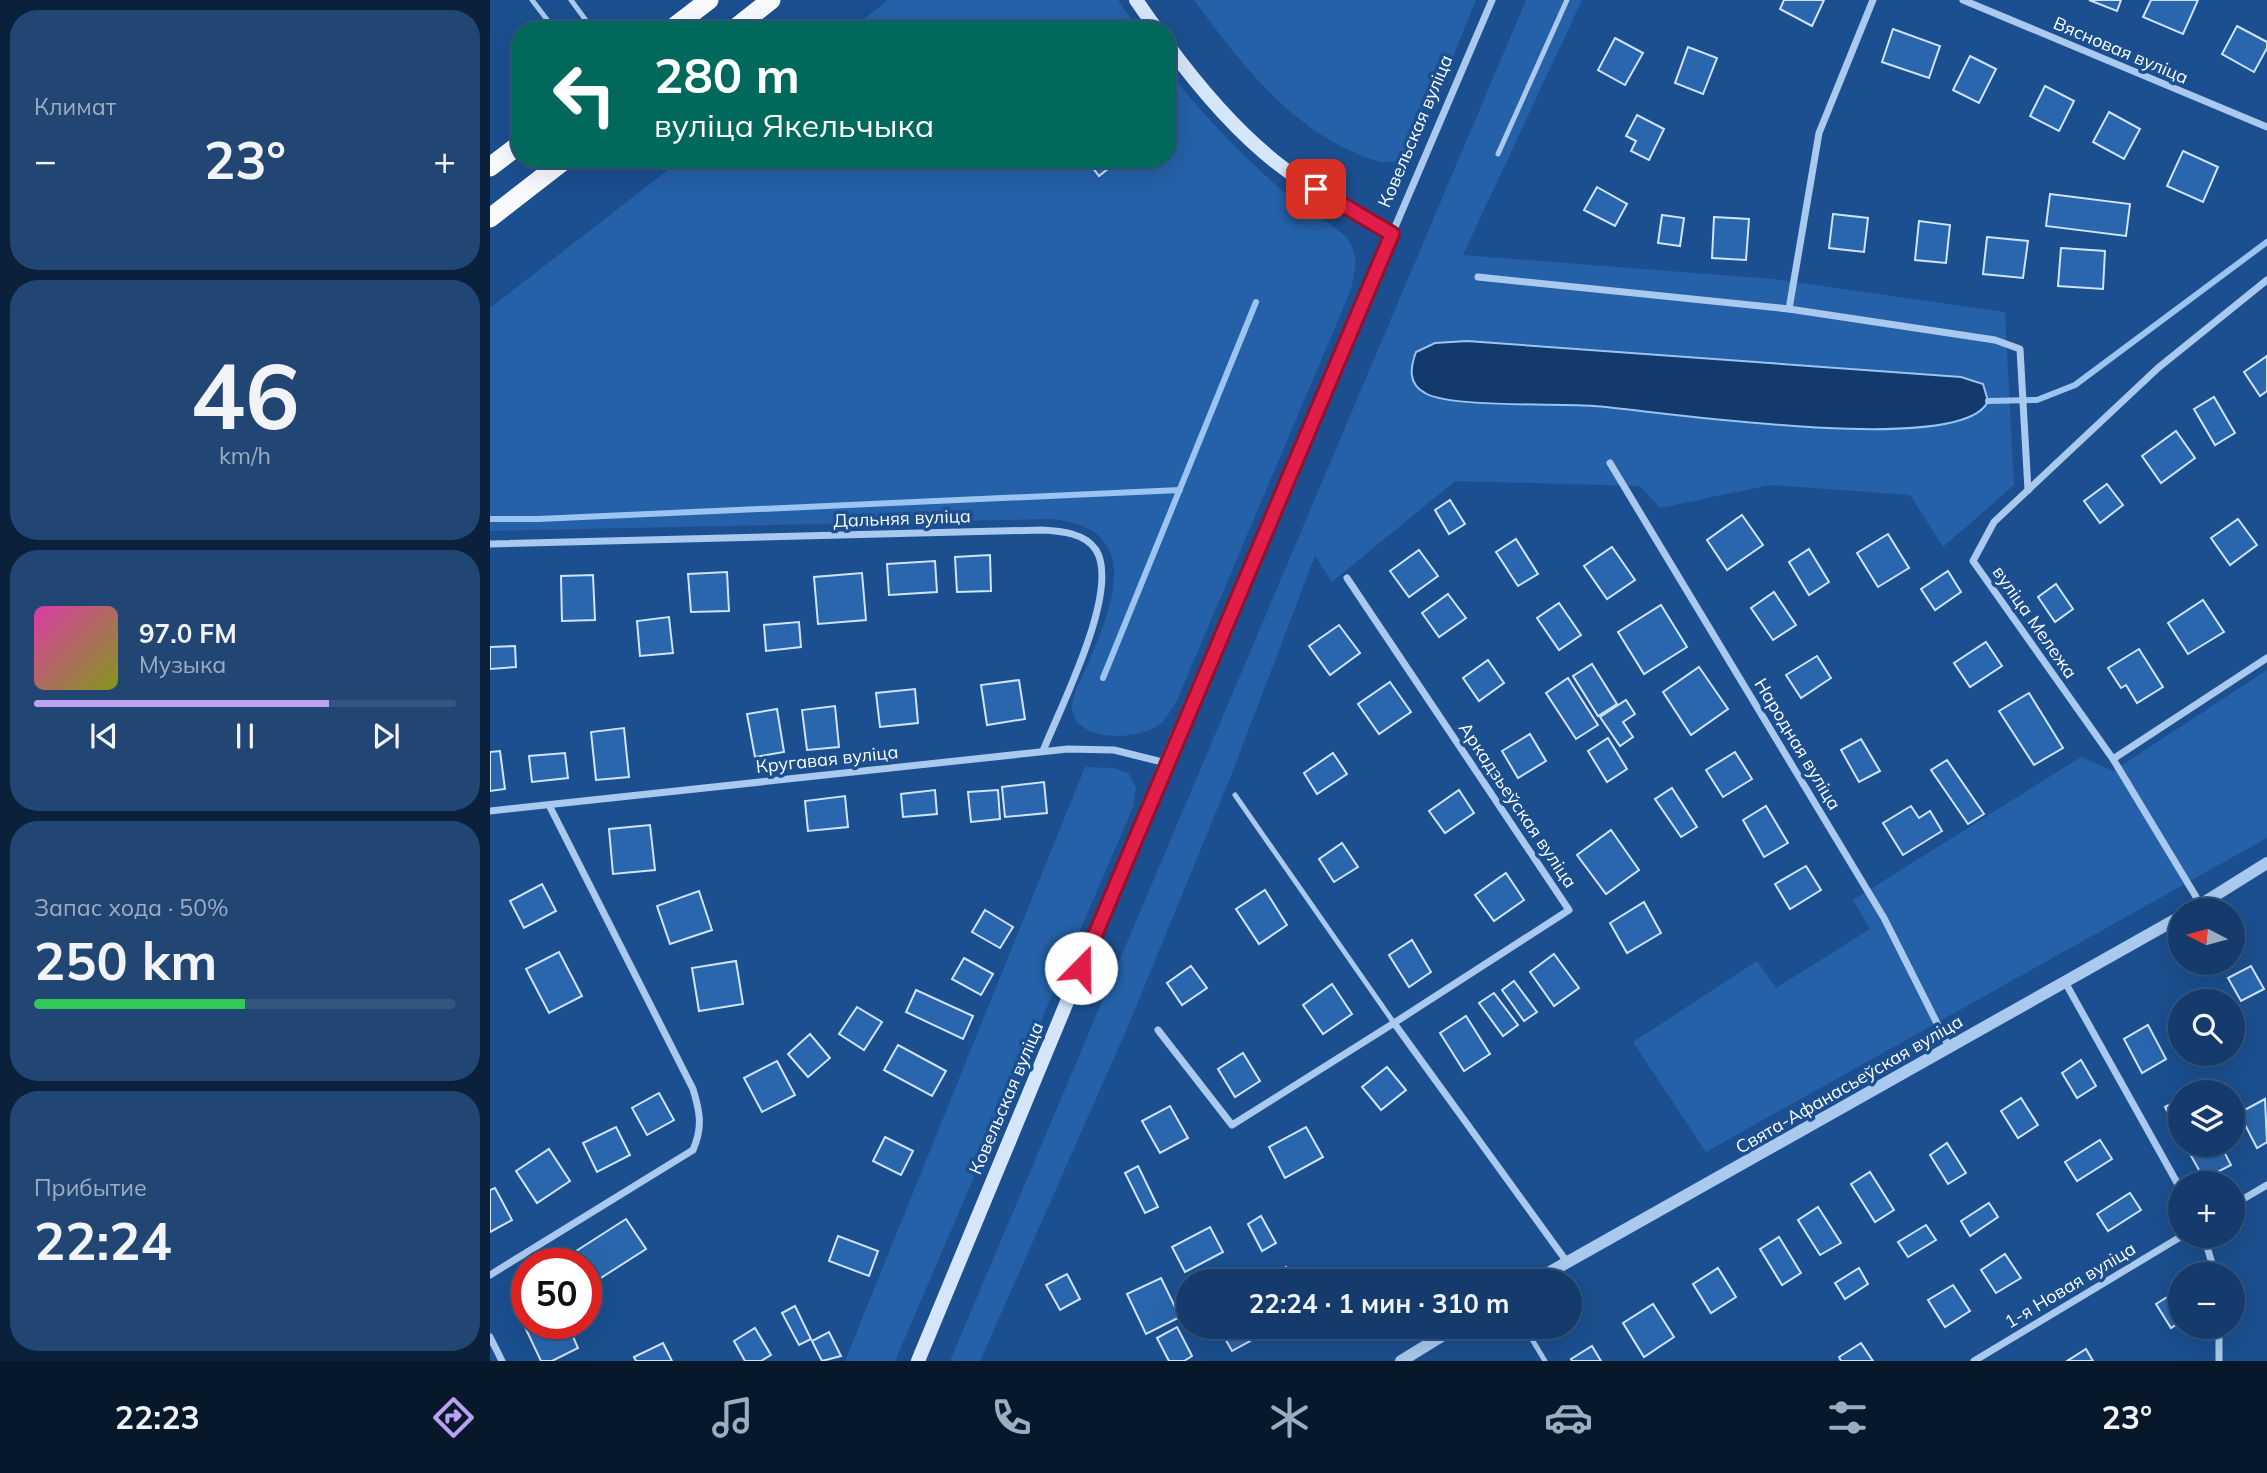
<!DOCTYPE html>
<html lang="ru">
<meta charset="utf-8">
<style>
:root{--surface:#143b6b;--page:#214673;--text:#f1f3f6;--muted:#9dadc1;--line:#33557e;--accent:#bca0f2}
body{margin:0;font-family:Mulish,sans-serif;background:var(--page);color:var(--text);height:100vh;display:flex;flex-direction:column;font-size:26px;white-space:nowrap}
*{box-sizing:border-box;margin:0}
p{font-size:23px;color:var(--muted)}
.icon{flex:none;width:38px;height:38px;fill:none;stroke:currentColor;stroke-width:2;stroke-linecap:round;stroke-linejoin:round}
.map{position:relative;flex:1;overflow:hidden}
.drawer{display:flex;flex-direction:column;gap:10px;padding:10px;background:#0b203b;width:490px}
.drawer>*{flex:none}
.top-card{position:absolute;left:21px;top:21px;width:665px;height:147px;border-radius:28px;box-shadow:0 7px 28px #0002,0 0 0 2px var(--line);background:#00695c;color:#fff;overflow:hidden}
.needle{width:46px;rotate:276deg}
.fabs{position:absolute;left:1678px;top:898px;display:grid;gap:14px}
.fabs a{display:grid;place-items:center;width:77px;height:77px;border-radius:50%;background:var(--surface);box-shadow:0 7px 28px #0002,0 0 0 2px var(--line);font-size:35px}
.speed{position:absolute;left:21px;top:1248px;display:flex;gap:14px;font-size:35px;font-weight:700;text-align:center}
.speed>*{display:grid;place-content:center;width:91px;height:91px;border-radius:50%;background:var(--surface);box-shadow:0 7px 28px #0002,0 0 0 2px var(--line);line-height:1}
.speed .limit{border:10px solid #d22;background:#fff;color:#111}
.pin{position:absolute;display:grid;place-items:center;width:60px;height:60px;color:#fff;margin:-30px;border-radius:14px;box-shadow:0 4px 10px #0006}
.me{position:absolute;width:77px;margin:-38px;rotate:22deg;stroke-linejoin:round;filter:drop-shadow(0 0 5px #0008)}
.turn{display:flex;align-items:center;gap:24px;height:147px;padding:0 28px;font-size:32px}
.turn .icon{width:91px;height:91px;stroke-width:2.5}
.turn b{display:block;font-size:49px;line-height:60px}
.big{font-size:52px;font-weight:700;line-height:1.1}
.drawer .widget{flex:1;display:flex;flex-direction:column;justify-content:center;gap:10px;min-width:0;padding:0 24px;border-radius:28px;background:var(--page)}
.drawer .dial{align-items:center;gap:0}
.dial b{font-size:91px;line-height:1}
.song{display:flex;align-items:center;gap:21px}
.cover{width:84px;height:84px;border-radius:10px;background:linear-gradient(135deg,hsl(320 70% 55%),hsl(70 70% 35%))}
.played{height:7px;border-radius:4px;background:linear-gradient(90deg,var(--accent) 70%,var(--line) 70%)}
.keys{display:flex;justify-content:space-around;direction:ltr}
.heat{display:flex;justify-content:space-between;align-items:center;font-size:38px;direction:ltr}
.charge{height:10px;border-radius:5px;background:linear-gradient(90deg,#34c759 50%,var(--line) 0)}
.trip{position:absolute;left:686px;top:1269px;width:406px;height:70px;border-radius:35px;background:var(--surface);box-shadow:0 7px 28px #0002,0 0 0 2px var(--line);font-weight:700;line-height:70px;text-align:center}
.menu{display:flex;height:112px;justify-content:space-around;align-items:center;background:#08182b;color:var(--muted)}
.menu .icon{width:49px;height:49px}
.menu .active{color:var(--accent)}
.menu b{font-size:32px;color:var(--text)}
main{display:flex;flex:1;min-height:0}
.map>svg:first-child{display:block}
.green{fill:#2461a8}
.water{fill:#123a6d;stroke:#9cc4f0;stroke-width:2}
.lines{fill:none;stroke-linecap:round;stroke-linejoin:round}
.stream{stroke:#9cc4f0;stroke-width:6}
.building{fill:#2a66ad;stroke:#cfe3fa;stroke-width:2}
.service{stroke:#a9c9ee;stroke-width:5}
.minor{stroke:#a9c9ee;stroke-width:7}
.tertiary{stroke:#a9c9ee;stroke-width:12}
.secondary{stroke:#d6e6fa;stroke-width:14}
.trunk{stroke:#f8faff;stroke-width:19}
.route-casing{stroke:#92132f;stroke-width:18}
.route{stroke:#e11d48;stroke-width:12}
.labels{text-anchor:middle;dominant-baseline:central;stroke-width:7;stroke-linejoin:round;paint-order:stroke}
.street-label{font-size:18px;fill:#fff;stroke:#1b4f8f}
</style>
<main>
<section class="drawer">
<div class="widget"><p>Климат</p>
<div class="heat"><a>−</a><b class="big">23°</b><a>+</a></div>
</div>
<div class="widget dial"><b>46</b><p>km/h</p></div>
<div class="widget">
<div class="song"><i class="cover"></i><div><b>97.0 FM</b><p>Музыка</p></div></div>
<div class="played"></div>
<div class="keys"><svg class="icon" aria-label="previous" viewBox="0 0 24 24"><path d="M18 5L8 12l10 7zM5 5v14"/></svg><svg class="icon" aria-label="pause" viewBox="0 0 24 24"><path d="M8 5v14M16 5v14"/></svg><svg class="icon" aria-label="next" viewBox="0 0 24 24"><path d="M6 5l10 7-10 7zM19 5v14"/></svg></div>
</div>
<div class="widget"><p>Запас хода · 50%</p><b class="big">250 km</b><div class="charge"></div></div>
<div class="widget"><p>Прибытие</p><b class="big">22:24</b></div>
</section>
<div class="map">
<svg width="1777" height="1361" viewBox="0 0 1777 1361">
<rect width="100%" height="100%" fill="#1b4f8f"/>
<!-- green -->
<g class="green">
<polygon points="398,0 628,0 648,30 360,30"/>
<path d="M704,0H986C974,27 930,148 911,159C898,166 881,160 870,155C797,125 749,61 704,0Z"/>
<polygon points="1036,0 1092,0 973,255 1283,279 1515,312 1524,485 1453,547 1420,495 1280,485 1170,508 1150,486 965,481 842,582 825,556 742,773 639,1024 490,1361 460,1361"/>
<path d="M677,69C713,116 756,160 801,198C818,213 844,222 858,240C870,256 865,274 860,292L688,698C683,707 678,717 670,724C650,741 586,743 582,709C581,695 593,676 598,664C623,605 654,529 563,519L0,531V308L192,159H677Z"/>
<polygon points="1777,670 1777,838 1216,1152 1143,1042 1267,961 1286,988 1380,929 1363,900 1591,757 1623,771"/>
<polygon points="595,767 624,768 639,774 646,788 643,807 405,1361 355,1361"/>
</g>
<!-- water -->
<path class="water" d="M977,341L1471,377L1493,384L1498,401C1474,459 1162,410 1104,406C1068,403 960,408 935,393C918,384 920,368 926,352L945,343Z"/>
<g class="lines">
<!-- stream -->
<g class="stream">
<polyline points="1498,401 1547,400 1585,385 1777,242"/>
<polyline points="0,519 48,519 690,490"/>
<polyline points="613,678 766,302"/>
</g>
</g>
<!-- building -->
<g class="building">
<polygon points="1294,0 1334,0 1322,26 1290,9"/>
<polygon points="1599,0 1631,0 1627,11"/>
<polygon points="1661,0 1708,0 1693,34 1653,17"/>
<polygon points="1747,26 1777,42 1777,48 1764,72 1732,54"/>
<polygon points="1403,29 1450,46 1439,78 1392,62"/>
<polygon points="1125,38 1153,53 1135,85 1108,70"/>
<polygon points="1198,47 1227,58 1213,94 1185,83"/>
<polygon points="1480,56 1506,69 1489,103 1463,90"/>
<polygon points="1555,86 1584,101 1569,131 1540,116"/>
<polygon points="1619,112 1650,129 1634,159 1603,142"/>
<polygon points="1147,115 1174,129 1159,160 1141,151 1146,141 1136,136"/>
<polygon points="1693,151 1728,167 1713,202 1677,186"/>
<polygon points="604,159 622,159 625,163 609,176 599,163"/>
<polygon points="1107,187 1137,204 1125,226 1094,210"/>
<polygon points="1560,194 1640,204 1636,236 1556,226"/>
<polygon points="1343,214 1378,218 1374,252 1339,248"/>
<polygon points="1172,215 1194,218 1190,246 1168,243"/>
<polygon points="1224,217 1259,219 1256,260 1222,258"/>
<polygon points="1429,221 1460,225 1456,263 1425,260"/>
<polygon points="1497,237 1538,241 1533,278 1493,274"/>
<polygon points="1571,248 1615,251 1613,289 1568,286"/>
<polygon points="1777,356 1777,391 1770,396 1754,372"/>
<polygon points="1724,397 1745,433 1725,445 1704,409"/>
<polygon points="1686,431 1705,458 1671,483 1652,456"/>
<polygon points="1617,484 1633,505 1610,523 1594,501"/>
<polygon points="960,500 975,524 959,534 945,510"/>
<polygon points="1252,515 1273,545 1237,570 1217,540"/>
<polygon points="1748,519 1767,545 1740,565 1721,538"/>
<polygon points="1398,534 1419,568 1388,587 1367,553"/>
<polygon points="1026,539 1048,574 1028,586 1006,552"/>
<polygon points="1122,547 1145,580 1117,599 1094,566"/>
<polygon points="1319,549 1339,582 1319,595 1299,562"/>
<polygon points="929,550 948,576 919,597 900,571"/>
<polygon points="500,555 501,591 467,592 465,557"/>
<polygon points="445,561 447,592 399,595 397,564"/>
<polygon points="1458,571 1471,592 1445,610 1431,589"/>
<polygon points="237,572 239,611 201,612 198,574"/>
<polygon points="372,573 376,620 328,624 324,577"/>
<polygon points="103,575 105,620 72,621 71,576"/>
<polygon points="1566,584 1583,609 1565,622 1548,597"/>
<polygon points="1284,592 1306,625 1283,640 1261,608"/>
<polygon points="958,594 976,618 949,637 932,613"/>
<polygon points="1713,600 1734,632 1698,654 1678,623"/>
<polygon points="1069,603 1091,635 1069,650 1047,618"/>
<polygon points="1171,605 1197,647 1154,674 1128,632"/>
<polygon points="179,617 183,653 150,656 147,621"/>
<polygon points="309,622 311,647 276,651 274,625"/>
<polygon points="849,625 870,653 840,675 819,646"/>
<polygon points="1496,642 1512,666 1480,687 1464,663"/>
<polygon points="25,646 26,667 0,669 0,647"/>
<polygon points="1649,649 1673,687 1647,703 1636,685 1631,688 1618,668"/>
<polygon points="1327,656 1341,678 1311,698 1296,675"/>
<polygon points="998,660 1014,683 989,701 973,678"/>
<polygon points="1102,664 1127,704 1108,716 1083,676"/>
<polygon points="1209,667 1238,709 1201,735 1173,692"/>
<polygon points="1078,678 1108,725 1086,739 1056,693"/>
<polygon points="529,680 535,719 497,725 491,685"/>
<polygon points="900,682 921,712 889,734 868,704"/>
<polygon points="425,689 428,723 390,727 386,693"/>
<polygon points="1539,693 1573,748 1544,765 1509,711"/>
<polygon points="1136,700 1145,714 1133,722 1143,737 1130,746 1110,717"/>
<polygon points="345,706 349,747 317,750 312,710"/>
<polygon points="287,709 294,752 265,757 257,714"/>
<polygon points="134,728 139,777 106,780 101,732"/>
<polygon points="1040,734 1056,761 1028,778 1012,751"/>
<polygon points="1118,738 1137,769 1117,782 1098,751"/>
<polygon points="1371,739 1390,771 1369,782 1351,750"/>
<polygon points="10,751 15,789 0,791 0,752"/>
<polygon points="1245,752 1262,779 1233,797 1216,770"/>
<polygon points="75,753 78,778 42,782 39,756"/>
<polygon points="843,753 857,774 827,794 814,773"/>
<polygon points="1457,760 1494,814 1478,824 1441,770"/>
<polygon points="554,782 557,813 515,817 512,787"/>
<polygon points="1182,788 1207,827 1191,837 1165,799"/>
<polygon points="445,790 447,814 413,817 411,794"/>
<polygon points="508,790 510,819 481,822 478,792"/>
<polygon points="969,790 984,813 955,833 939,811"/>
<polygon points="355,796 358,827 318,831 315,801"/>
<polygon points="1276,806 1298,843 1274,857 1253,820"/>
<polygon points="1421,806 1429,818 1440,811 1452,831 1413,855 1393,823"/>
<polygon points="160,825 165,870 123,874 119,829"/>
<polygon points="1121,830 1149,870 1116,894 1087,855"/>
<polygon points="852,843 868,867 844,882 829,859"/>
<polygon points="1316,866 1331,890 1300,909 1285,884"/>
<polygon points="1016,873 1034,900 1004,921 985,895"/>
<polygon points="52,884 66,911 34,928 20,901"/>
<polygon points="775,890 797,925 769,944 746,909"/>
<polygon points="209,891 222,930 180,944 167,906"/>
<polygon points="1154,902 1171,933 1137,953 1120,923"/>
<polygon points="495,910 523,927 510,948 482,932"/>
<polygon points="922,940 941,972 919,987 899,955"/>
<polygon points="69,952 92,996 59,1013 36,969"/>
<polygon points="1064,954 1089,988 1064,1006 1040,972"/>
<polygon points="474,958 503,974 491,995 462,979"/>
<polygon points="246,961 253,1004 209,1011 202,968"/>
<polygon points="701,966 717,988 692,1005 677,983"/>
<polygon points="1761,966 1774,989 1751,1001 1738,978"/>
<polygon points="1024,981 1047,1012 1034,1021 1012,990"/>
<polygon points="842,984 862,1014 833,1034 813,1005"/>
<polygon points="426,990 483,1016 473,1039 416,1012"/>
<polygon points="1004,993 1028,1025 1013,1036 989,1003"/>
<polygon points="367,1007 392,1022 374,1050 349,1034"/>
<polygon points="976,1016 1000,1054 974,1071 950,1033"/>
<polygon points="1658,1025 1676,1059 1652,1073 1634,1039"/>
<polygon points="320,1034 340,1058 318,1077 298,1054"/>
<polygon points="408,1045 456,1071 442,1096 394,1070"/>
<polygon points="753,1053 770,1081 745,1097 728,1069"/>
<polygon points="1591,1060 1606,1086 1587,1098 1572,1073"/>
<polygon points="287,1061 305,1095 272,1112 254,1078"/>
<polygon points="897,1067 916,1090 891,1110 872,1087"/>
<polygon points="169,1093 184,1120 157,1135 142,1108"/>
<polygon points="1531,1098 1548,1125 1528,1138 1511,1111"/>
<polygon points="1690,1099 1690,1121 1684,1124 1675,1107"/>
<polygon points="1775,1099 1777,1142 1767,1148 1749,1113"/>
<polygon points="680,1106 698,1138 670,1153 652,1121"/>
<polygon points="126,1127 140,1155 107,1172 93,1143"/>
<polygon points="816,1127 833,1157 795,1178 779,1147"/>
<polygon points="395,1137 423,1151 411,1175 383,1161"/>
<polygon points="1610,1140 1622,1159 1587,1181 1575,1162"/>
<polygon points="1457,1143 1476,1173 1458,1184 1440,1155"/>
<polygon points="1718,1144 1730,1144 1741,1165 1714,1179 1700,1154"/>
<polygon points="59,1149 80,1181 47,1203 26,1171"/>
<polygon points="648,1166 668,1207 655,1213 635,1173"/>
<polygon points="1380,1172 1404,1210 1385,1222 1361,1184"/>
<polygon points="5,1188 22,1220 0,1232 0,1190"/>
<polygon points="1640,1193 1651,1210 1618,1231 1607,1214"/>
<polygon points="1499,1203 1508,1217 1480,1236 1471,1221"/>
<polygon points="1328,1207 1351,1243 1330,1255 1308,1220"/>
<polygon points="771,1216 786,1243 772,1251 758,1224"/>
<polygon points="136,1219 156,1249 103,1283 96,1273 96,1264 90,1264 83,1253"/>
<polygon points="1436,1225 1446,1240 1418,1257 1408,1242"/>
<polygon points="720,1227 733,1252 695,1272 682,1247"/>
<polygon points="348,1236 388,1251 379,1276 339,1261"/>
<polygon points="1289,1237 1311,1273 1292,1285 1270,1249"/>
<polygon points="1515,1254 1531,1278 1506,1293 1491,1270"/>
<polygon points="796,1267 804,1281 778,1281 777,1278"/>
<polygon points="1228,1268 1246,1297 1221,1313 1203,1284"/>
<polygon points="1369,1268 1378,1284 1355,1299 1345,1283"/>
<polygon points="577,1274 590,1299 570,1310 556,1285"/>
<polygon points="671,1278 690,1317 656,1334 637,1294"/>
<polygon points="1463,1285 1480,1311 1455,1327 1438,1300"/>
<polygon points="1690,1289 1690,1322 1681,1328 1666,1304"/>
<polygon points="37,1301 37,1323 77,1323 88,1348 62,1361 51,1361 25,1306"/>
<polygon points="1163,1304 1184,1337 1154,1357 1133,1323"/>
<polygon points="305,1306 321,1339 309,1345 292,1313"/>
<polygon points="733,1326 753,1326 760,1341 742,1351 729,1328"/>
<polygon points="687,1327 702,1356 694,1361 679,1361 667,1338"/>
<polygon points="265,1328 281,1355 271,1361 255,1361 244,1341"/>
<polygon points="339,1332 351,1356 332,1361 322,1341"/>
<polygon points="173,1343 182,1361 146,1361 144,1357"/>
<polygon points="1371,1343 1383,1361 1351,1361 1349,1357"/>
<polygon points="1102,1346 1111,1361 1082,1361 1081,1359"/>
<polygon points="1596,1349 1603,1361 1577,1361"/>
</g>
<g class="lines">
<!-- service -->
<g class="service">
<polyline points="42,0 65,30"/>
<polyline points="81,0 103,30"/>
<polyline points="677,74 688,64"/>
<polyline points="1008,154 1077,0"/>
<polyline points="745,795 904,1023"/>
<polyline points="1034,1326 1055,1361"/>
</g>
<!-- minor -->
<g class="minor">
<polyline points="1473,0 1777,127"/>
<polyline points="902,234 1002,0"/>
<polyline points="988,277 1299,309 1505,340 1530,349 1538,490"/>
<polyline points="1299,309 1329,133 1383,0"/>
<polyline points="1120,463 1394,918 1459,1047"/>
<path d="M0,544L552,530C571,531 595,533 606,550C631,590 570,708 553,751"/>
<polyline points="857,578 1079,910 904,1023 1077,1262"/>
<polyline points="1623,759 1777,658"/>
<polyline points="0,811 578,749 624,750 676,763"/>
<polyline points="1711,905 1623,759 1483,561 1504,522 1668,368 1777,280"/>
<polyline points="1575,982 1690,1188"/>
<polyline points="668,1030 742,1125 904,1023"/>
<polyline points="1743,1205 1777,1185"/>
<polyline points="1714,1236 1725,1274"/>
<path d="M0,1275L203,1150C213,1127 210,1112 203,1089L59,805"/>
<polyline points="1729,1326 1729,1361"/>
<polyline points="0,1337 12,1361"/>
<polyline points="1484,1361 1692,1236"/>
</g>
<!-- tertiary -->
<g class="tertiary">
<polyline points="1702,910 1777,863"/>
<polyline points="1044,1281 1690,917"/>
<polyline points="911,1361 968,1326"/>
</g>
<!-- secondary -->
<g class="secondary">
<polyline points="646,0 667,30"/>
<path d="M428,1361L676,763L902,234C871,216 839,199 809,179C757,145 713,93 677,44"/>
</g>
<!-- trunk -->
<g class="trunk">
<polyline points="180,30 219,0"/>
<polyline points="243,30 281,0"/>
<polyline points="0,167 30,144"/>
<polyline points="0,218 76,159"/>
</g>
</g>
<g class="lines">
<!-- route casing -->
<g class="route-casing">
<polyline id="route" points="591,968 902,234 826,189"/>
</g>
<!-- route -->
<use href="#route" class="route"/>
</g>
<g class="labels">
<!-- street labels -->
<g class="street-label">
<text transform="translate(1631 50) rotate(23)">Вясновая вуліца</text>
<text transform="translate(925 131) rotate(-67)">Ковельская вуліца</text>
<text transform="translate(412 518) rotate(-2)">Дальняя вуліца</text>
<text transform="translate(1545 622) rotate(55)">вуліца Мележа</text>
<text transform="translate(1308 744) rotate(59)">Народная вуліца</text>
<text transform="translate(337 759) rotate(-6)">Кругавая вуліца</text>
<text transform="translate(1028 805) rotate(56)">Аркадзьеўская вуліца</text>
<text transform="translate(1359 1084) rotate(-30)">Свята-Афанасьеўская вуліца</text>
<text transform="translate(516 1098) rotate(-67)">Ковельская вуліца</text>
<text transform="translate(1580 1285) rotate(-31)">1-я Новая вуліца</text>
</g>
</g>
</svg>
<div class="fabs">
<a><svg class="needle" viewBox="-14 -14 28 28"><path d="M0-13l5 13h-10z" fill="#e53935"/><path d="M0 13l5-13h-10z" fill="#9dadc1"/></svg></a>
<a><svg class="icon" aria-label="search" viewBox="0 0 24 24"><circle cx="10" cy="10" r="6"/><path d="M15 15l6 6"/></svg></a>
<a><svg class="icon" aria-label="layers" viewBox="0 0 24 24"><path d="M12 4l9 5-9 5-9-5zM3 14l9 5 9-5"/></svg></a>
<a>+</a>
<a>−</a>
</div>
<div class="speed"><div class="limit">50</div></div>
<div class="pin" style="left:826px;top:189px;background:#d93025"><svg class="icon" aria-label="arrive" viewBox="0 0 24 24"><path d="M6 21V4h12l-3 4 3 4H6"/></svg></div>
<svg class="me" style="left:591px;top:968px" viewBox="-20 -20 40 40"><circle r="19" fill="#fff"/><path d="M0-13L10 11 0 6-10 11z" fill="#e11d48"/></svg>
<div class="trip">22:24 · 1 мин · 310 m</div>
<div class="top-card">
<div class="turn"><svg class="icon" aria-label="left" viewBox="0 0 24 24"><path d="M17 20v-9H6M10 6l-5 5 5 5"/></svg><div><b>280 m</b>вуліца Якельчыка</div></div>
</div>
</div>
</main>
<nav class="menu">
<b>22:23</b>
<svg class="icon active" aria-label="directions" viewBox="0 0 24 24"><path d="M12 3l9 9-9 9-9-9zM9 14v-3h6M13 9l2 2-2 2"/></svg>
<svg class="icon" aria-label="music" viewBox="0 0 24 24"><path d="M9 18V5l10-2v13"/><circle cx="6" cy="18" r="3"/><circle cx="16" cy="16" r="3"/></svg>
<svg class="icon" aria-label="phone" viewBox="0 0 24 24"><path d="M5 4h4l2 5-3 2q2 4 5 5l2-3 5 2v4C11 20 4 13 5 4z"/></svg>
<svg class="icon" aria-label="climate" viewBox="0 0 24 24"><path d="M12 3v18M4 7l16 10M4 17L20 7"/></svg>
<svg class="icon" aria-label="car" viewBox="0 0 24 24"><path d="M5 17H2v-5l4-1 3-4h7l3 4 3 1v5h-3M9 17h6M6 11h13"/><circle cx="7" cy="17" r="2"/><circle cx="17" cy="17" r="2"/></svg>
<svg class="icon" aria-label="filters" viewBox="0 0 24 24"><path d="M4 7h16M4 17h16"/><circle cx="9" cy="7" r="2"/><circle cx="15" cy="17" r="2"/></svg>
<b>23°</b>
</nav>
